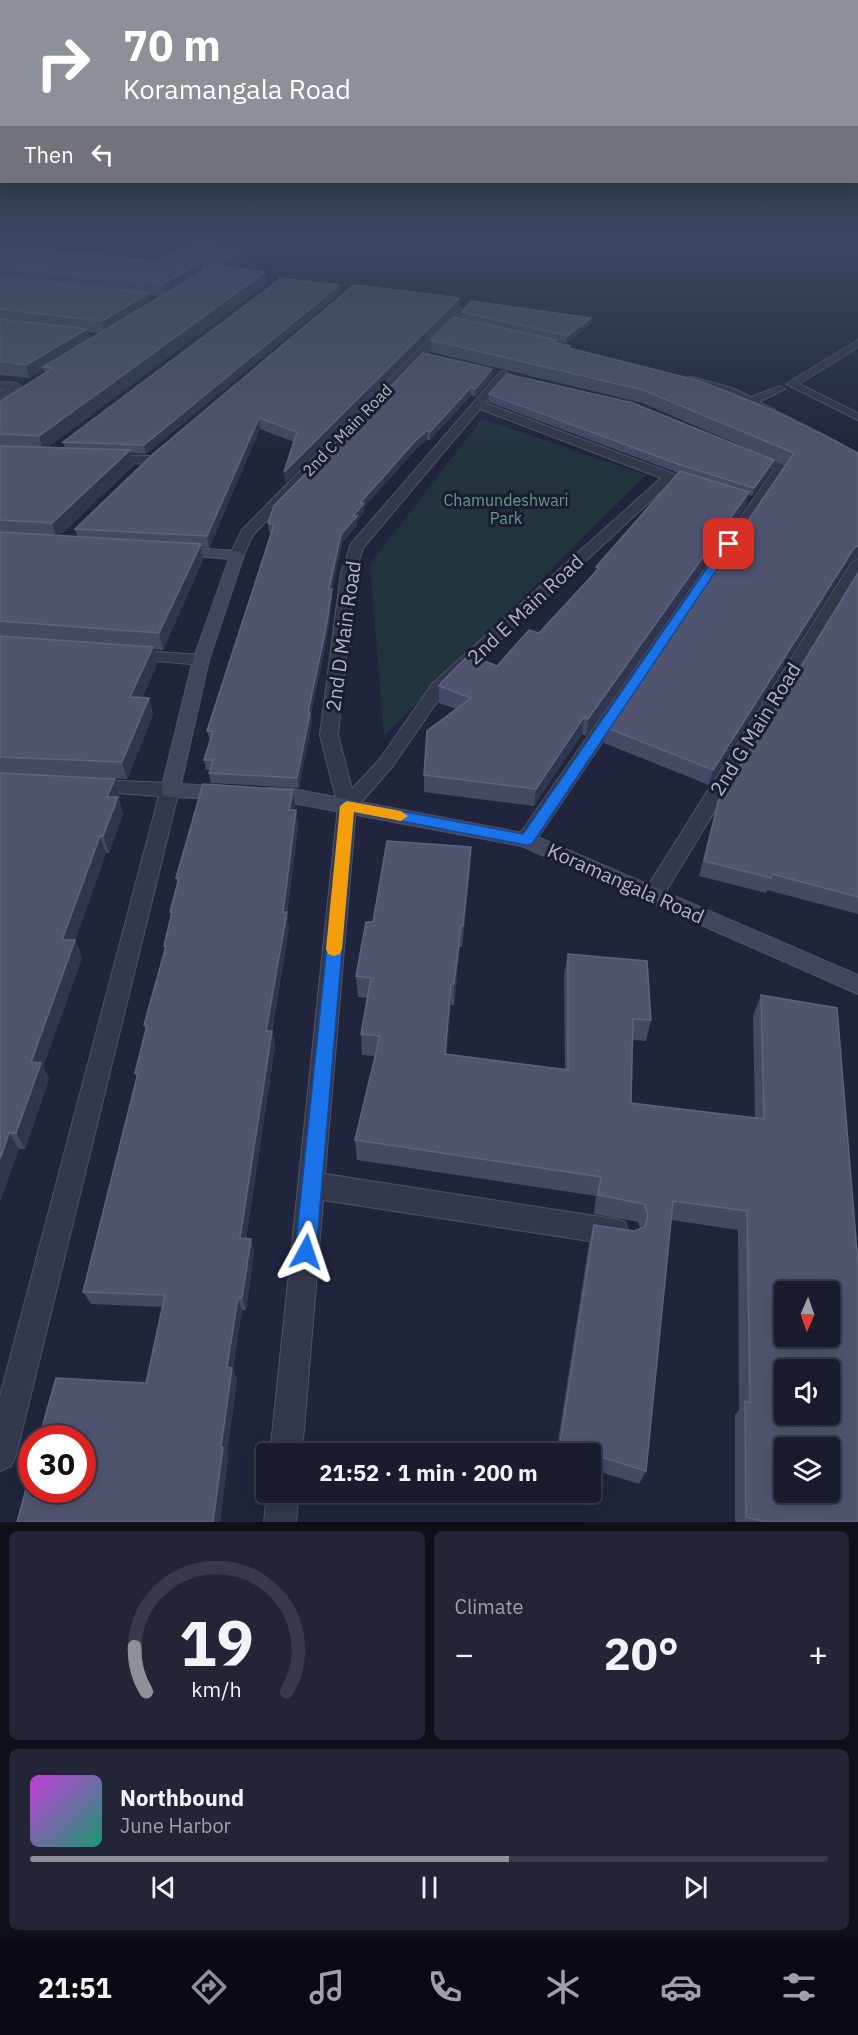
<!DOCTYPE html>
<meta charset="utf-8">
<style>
:root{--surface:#181c2e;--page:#212536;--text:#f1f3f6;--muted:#9fa1aa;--line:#363a4a;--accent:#8c9099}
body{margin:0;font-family:"IBM Plex Sans",sans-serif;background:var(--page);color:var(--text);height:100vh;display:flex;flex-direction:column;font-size:22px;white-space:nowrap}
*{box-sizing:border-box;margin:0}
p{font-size:20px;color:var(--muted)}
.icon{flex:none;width:33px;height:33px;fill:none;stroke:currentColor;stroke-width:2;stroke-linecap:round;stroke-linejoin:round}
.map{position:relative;height:1522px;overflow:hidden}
.side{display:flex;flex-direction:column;gap:9px;padding:9px;background:#0d0f19;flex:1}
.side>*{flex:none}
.hud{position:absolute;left:0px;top:0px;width:858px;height:183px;box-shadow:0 3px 15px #0003,0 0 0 2px var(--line);background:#8c9099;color:#fff;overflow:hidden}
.needle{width:39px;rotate:182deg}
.fabs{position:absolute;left:774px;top:1281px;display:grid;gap:12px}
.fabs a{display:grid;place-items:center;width:66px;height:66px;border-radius:6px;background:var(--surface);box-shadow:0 3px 15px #0003,0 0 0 2px var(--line);font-size:30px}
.speed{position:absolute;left:18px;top:1425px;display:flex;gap:12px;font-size:30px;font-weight:700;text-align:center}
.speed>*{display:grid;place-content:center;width:78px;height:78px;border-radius:50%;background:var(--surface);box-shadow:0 3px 15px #0003,0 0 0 2px var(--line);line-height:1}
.speed .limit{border:9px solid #d22;background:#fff;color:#111}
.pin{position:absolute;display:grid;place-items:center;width:51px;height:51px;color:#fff;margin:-26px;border-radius:12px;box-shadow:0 3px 9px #0006}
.me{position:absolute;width:66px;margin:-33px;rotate:5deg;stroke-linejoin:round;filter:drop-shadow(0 0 4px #0008)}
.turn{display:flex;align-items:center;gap:21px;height:126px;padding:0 24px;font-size:27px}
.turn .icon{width:78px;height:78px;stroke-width:2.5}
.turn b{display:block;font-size:42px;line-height:51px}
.then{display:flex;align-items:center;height:57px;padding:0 24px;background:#0003;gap:12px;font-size:22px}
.big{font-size:45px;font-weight:700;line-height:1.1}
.side .card{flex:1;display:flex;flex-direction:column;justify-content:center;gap:9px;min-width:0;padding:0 21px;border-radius:9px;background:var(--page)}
.side .dial{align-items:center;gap:0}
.dial svg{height:156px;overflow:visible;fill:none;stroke:var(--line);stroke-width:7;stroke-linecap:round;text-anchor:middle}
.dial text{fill:var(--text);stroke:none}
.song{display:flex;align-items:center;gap:18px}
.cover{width:72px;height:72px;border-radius:9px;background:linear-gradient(135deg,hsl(290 70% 55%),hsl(160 70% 35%))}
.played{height:6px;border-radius:3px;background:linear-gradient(90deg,var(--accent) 60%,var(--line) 60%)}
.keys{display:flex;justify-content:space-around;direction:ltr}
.heat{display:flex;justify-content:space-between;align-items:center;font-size:33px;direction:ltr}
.side .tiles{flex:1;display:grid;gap:9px;grid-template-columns:1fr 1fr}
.card:last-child{grid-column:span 2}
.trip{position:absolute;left:256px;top:1443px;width:345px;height:60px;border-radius:6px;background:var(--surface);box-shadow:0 3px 15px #0003,0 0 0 2px var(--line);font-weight:700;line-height:60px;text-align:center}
.tabs{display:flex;height:96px;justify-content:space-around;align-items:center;background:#0a0b12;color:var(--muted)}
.tabs .icon{width:42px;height:42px}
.tabs .current{color:var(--accent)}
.tabs b{font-size:27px;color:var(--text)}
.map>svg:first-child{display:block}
.green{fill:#22333e}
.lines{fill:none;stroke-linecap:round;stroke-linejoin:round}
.street-casing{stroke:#505367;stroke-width:2}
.secondary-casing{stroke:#505367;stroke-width:2}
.street{fill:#34384d;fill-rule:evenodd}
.secondary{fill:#424560;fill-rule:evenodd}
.wall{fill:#444965;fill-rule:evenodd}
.shaded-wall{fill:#313650}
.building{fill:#50546f;stroke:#5f637d;stroke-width:1.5;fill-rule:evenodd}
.route{fill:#1a73e8;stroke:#114b97;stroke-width:1.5}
.slow{fill:#f59e0b}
.labels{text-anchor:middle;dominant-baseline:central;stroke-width:6;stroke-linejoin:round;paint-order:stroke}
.far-street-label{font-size:16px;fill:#b0b3c9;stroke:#1a1d31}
.far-park-label{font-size:16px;fill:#659c80;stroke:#1a1d31}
.street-label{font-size:20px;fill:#b0b3c9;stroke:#1a1d31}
</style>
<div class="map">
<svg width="858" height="1522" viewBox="0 0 858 1522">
<rect width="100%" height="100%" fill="#20253d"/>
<!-- green -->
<polygon class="green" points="482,419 646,475 384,736 370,564"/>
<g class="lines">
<!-- street casing -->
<g class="street-casing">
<g id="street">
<polygon points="460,308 468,310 253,535 242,558 232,558 230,555 242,530"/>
<polygon points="858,340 858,347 799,384 858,413 858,420 786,384"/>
<path d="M504,371L509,374L485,403L682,477L684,480L678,484L671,482L444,692L392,767L356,808L325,1174L615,1219L625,1222L628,1232L625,1242L615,1245L323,1200L302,1454H270L338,806L320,735L341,573L351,544L500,372ZM480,409L661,478L432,684L380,759L352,789L338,735L355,573L363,548Z"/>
<polygon points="691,377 732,388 751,397 780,386 785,389 759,402 775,410 775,414 771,415 724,392 687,382 687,378"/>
<polygon points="0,382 16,383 21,386 0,400 0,392 5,389 0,388"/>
<polygon points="750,450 788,467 533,845 526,847 519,845 516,840 519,835 775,468 746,457 746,451"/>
<polygon points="110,455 150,456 156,460 150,464 106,462 104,459"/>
<polygon points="858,559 858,575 660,901 653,903 646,901 643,895 646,889 851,563"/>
<polygon points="131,650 201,655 209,660 201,665 125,658 123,655 125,652"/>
<polygon points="95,780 170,783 177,785 179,790 16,1455 11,1466 0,1471 0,1396 159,796 88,791 86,786 88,781"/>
<polygon points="267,1492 299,1492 296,1522 264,1522"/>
</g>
</g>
<!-- secondary casing -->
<g class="secondary-casing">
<g id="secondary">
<polygon points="179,547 237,551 244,555 209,660 181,784 231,787 233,792 231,797 224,799 170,797 163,795 161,790 193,660 229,559 174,554 172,551"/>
<polygon points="269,788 293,789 533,835 858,975 858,994 522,846 293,803 262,800 260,795 262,790"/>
</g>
</g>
<!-- street -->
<use href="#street" class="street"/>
<!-- secondary -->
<use href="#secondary" class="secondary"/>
</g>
<!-- wall -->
<g class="wall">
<path d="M0,245L158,261L252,256L236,268L266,284L47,448H65L63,442L340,293L146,454L131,453L134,465L60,535L77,536L75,529L153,454L459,308L285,483L294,442L260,429L209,548L201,547L203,560L163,650L153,649L157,664L142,698H149L153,715L127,779L65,776L120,796L119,799L123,814L109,853H106L75,940L82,958L43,1067L49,1079L25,1149H19L0,1201V402L45,373L44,370L29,378L0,375ZM149,295L162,296L151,303ZM88,332L100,333L90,339Z"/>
<polygon points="462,312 591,318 590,325 566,343 556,341 556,343 570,346 570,349 858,453 858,558 849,562 709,785 604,743 607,728 786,465 642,403 431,352 431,340 461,319"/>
<polygon points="423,353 492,377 475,397 471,395 430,440 427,440 416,449 364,507 364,512 357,521 357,525 342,543 332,589 332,599 327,638 311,714 312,722 299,788 211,783 209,773 210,770 206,770 204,760 210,740 207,731 271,533 269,532 268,523"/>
<polygon points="489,394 772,469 752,496 748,495 745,507 586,736 582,734 534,806 424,792 424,775 456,709 439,703 439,686 497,666 539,633 595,573 596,567 678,473 489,402"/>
<polygon points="858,573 858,914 767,890 766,893 699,876 718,802"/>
<polygon points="295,806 294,810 296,810 298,826 287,914 289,928 272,1031 275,1046 246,1239 251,1239 254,1252 246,1310 242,1310 233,1369 237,1379 227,1453 228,1457 220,1522 17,1522 146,1383 162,1307 91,1304 83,1292 137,1079 135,1073 146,1030 144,1025 165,950 164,946 171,917 170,912 178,884 176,878"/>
<polygon points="470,869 462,947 460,947 454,1005 451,1005 446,1054 565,1069 564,975 568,954 651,1020 646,1041 633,1040 631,1103 755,1118 753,1016 761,995 858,1522 735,1522 735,1415 739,1410 738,1230 671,1220 646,1471 639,1484 591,1469 591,1454 556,1454 589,1243 594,1225 634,1231 640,1229 638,1222 594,1214 596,1196 357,1160 355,1140 375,1056 362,1055 361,1034 367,998 358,997 356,976 373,922"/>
</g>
<!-- shaded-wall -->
<g class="shaded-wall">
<polygon points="250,245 252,256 222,279 220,266"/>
<polygon points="201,262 203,274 165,297 163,284"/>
<polygon points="265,272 266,284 43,451 39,436"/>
<polygon points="339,285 340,293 146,454 144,445"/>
<polygon points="149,293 151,306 105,334 102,321"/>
<polygon points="459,298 459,308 285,483 284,472"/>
<polygon points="591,318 590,325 566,343 567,336"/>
<polygon points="87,329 90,342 43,367 44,370 29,378 26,365"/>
<polygon points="492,369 492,377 475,397 475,389"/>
<polygon points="471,387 471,395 430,440 430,432"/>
<polygon points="259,418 260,429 209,548 207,536"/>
<polygon points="427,431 427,440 416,449 364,507 364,512 357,521 357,525 342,543 330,599 329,589 341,534 353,516 360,503 416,440"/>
<polygon points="130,450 134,465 57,539 52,523"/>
<polygon points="774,460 772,469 752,496 754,488"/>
<polygon points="749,492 745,507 586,736 588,719"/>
<polygon points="201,544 203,560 163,650 159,633"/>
<polygon points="858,546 858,558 849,562 709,785 713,770 854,548"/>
<polygon points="332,589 332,599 327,638 311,714 312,722 299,788 297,778 308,712"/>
<polygon points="153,647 157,664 135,714 130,697"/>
<polygon points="149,698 153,715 127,779 122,762"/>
<polygon points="584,717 582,734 534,806 536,789"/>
<polygon points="115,779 120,796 119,799 123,814 109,853 103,836 107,797"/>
<polygon points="293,790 295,806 291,826 289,810"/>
<polygon points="296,810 298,826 287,914 289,928 269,1046 266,1031"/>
<polygon points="100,836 106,853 73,947 75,940 82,958 43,1067 49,1079 25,1149 16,1133 31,1062 62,940"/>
<polygon points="471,847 470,869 462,947 463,926"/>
<polygon points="461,926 460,947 454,1005 454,984"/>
<polygon points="451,984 451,1005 445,1074 445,1054"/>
<polygon points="272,1031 275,1046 244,1252 240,1238"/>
<polygon points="9,1133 19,1149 0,1201 0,1159"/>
<polygon points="251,1239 254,1252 246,1310 242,1298"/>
<polygon points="238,1298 242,1310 233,1369 237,1379 227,1453 228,1457 220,1522 213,1522 221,1447 227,1367"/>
</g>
<!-- building -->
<g class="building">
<polygon points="192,239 250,245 220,266 265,272 39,436 0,434 0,402 53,368 43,367 212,266 210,264 201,262 163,284 0,268 0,245 158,261"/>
<polygon points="0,277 149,293 102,321 0,309"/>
<polygon points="279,278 339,285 144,445 63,442 279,280"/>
<polygon points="354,285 459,298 284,472 297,432 259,418 207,536 75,529 153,454"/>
<polygon points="471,301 591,318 567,336 462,312"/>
<polygon points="454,317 556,340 554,342 570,346 569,348 700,381 780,413 828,437 858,453 858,546 854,548 713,770 607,728 794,453 643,390 431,340"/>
<polygon points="0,319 87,329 26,365 0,361"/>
<polygon points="423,353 492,369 475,389 471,387 430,432 427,431 416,440 360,503 364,503 353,516 357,516 341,534 329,589 332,589 326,628 308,712 310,713 297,778 209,773 213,760 204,760 213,731 207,731 274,525 268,523 274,506"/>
<polygon points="507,374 633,403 774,460 754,488 675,463 489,394"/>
<polygon points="0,446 130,450 52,523 0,520"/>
<polygon points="680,471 749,492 588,719 584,717 536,789 424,775 427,731 471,698 439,686 441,683 469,655 497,666 529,630 539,633 599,568 596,567"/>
<polygon points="0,532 201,544 159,633 0,621"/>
<polygon points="858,573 858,897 772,874 771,878 704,861 718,802"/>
<polygon points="0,636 153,647 130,697 149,698 122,762 0,757"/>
<polygon points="0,773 115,779 107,797 118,797 103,836 100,836 62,940 75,940 31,1062 41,1063 16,1133 9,1133 0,1159"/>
<polygon points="203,784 293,790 289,810 296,810 283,912 287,912 266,1031 272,1031 240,1238 251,1239 242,1298 238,1298 227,1367 232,1368 221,1447 223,1447 213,1522 17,1522 32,1467 32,1490 82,1490 82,1438 39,1438 56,1378 146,1383 165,1295 83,1292 138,1073 135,1073 147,1025 144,1025 166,946 164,946 172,912 170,912 179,878 176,878"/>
<path d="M387,841L471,847L463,926H461L454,984H451L445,1054L568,1070V954L647,961L651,1020L633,1019L631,1103L764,1119L761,995L837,1008L858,1264V1522H766L746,1517L745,1401L750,1402L747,1211L673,1201L646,1471L560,1444L594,1225L634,1231L645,1227L648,1215L644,1204L598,1195L601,1177L355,1140L380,1036L361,1034L371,978L356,976L366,922H373ZM784,1292H830V1336H784ZM784,1370H830V1414H784ZM784,1448H830V1492H784Z"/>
</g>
<!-- sky -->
<linearGradient id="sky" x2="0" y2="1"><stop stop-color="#121422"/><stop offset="0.53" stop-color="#3c4662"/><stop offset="1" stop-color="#3c4662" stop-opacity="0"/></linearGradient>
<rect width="858" height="452" fill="url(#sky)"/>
<!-- route -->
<polygon class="route" points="729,541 734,544 532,844 526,845 354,812 316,1252 313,1259 306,1262 298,1259 295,1252 342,802 347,801 523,834 725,542"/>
<!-- slow -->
<polygon class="slow" points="347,801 401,811 408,816 401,821 354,812 342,949 340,954 334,956 328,954 326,949 340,806"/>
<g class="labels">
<!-- far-street labels -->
<g class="far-street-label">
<text transform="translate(347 430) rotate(-46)">2nd C Main Road</text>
</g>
<!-- far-park labels -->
<g class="far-park-label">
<text x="506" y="500">Chamundeshwari<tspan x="506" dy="18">Park</tspan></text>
</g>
<!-- street labels -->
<g class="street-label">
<text transform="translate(525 609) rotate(-43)">2nd E Main Road</text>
<text transform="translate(343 636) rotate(-82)">2nd D Main Road</text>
<text transform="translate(755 729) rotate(-58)">2nd G Main Road</text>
<text transform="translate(626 883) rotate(24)">Koramangala Road</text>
</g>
</g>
</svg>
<div class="fabs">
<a><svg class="needle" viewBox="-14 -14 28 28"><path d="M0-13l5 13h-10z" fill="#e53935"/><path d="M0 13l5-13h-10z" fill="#9fa1aa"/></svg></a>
<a><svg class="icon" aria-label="sound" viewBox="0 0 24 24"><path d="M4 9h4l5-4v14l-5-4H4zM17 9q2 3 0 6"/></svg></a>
<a><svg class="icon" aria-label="layers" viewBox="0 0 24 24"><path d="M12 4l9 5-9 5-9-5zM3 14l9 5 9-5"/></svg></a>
</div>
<div class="speed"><div class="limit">30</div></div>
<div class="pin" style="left:729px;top:544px;background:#d93025"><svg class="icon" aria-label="arrive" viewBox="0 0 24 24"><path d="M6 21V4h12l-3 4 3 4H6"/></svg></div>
<svg class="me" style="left:306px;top:1252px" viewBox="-20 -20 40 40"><path d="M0-17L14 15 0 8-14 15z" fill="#1a73e8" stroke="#fff" stroke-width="4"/></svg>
<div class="trip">21:52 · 1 min · 200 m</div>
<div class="hud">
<div class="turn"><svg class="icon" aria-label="right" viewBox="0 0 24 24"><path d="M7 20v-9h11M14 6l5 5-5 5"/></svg><div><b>70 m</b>Koramangala Road</div></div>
<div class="then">Then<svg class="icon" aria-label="left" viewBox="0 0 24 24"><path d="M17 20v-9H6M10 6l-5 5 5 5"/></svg></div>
</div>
</div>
<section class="side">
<div class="tiles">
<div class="card dial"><svg viewBox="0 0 100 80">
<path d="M14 69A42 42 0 1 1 86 69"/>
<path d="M14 69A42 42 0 0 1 8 46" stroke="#8c9099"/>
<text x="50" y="56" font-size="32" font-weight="700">19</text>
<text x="50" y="72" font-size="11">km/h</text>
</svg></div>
<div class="card"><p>Climate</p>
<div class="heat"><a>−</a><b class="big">20°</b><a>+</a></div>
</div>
<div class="card">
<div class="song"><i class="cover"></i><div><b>Northbound</b><p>June Harbor</p></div></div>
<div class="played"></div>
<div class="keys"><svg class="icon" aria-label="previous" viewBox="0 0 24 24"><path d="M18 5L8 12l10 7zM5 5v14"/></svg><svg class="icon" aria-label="pause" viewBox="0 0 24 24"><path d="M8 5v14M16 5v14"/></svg><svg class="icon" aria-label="next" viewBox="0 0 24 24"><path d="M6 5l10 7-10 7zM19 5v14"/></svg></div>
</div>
</div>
</section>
<nav class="tabs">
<b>21:51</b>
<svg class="icon current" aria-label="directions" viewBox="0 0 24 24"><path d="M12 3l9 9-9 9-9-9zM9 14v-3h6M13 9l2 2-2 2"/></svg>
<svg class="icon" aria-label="music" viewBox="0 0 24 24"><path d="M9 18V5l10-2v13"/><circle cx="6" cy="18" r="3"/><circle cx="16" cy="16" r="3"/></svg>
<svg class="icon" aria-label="phone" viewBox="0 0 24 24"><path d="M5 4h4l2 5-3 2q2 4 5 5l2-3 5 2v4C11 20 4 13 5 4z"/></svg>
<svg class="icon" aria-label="climate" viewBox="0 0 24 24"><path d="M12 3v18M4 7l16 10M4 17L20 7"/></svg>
<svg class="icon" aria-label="car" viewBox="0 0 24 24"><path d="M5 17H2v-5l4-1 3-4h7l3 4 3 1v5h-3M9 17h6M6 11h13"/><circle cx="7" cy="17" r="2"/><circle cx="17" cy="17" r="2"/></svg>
<svg class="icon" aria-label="filters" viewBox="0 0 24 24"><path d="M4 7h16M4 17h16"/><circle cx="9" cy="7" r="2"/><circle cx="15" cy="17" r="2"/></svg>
</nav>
